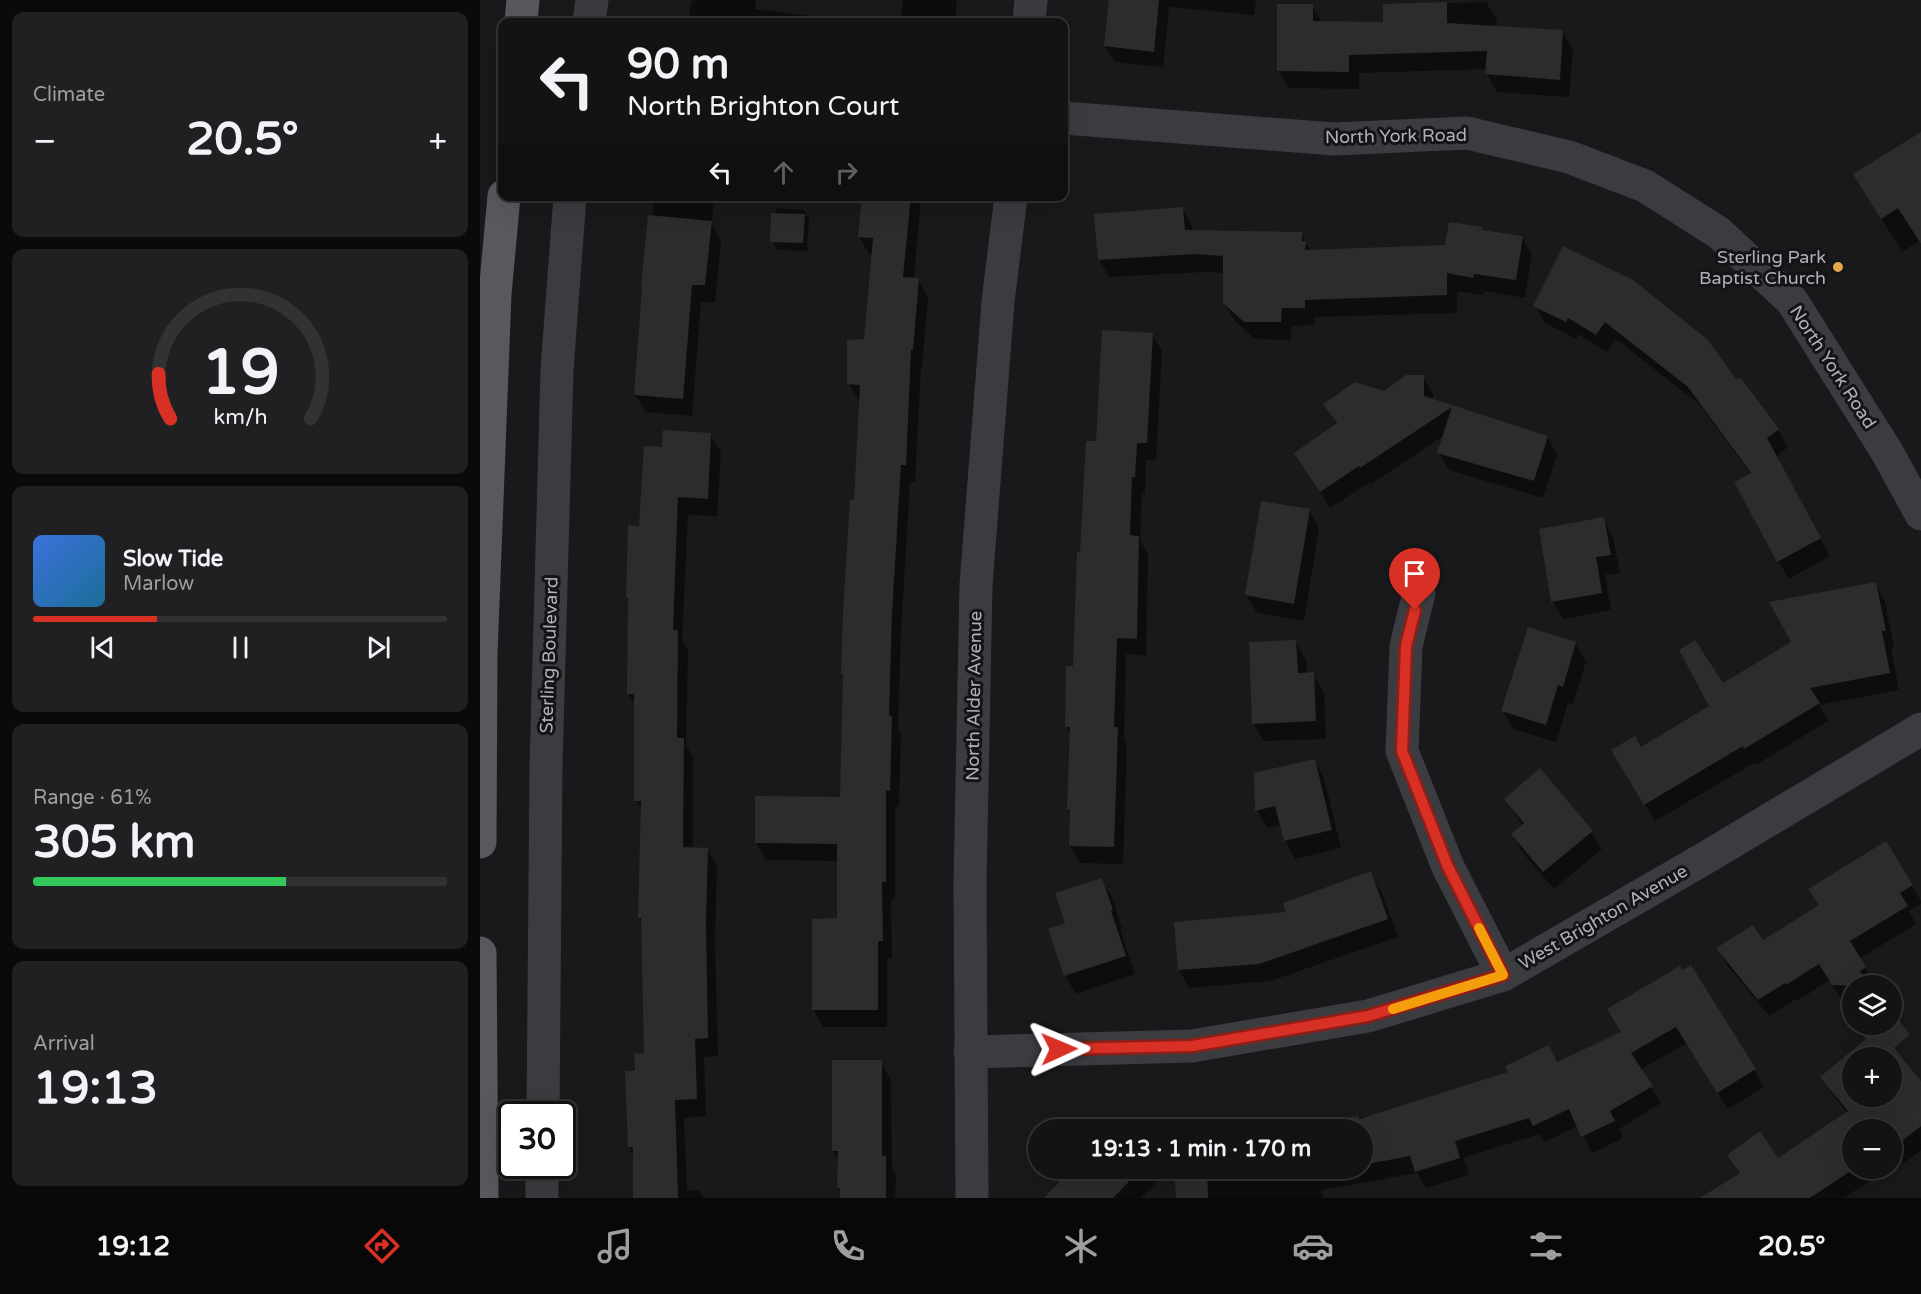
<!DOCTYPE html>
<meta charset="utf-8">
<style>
:root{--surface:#131314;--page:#202022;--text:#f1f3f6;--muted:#9d9ea0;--line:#323234;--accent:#d93025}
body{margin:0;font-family:"Varela Round",sans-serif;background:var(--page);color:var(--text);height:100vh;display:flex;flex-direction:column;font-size:22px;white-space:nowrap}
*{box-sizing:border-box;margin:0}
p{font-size:20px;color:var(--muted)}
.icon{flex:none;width:33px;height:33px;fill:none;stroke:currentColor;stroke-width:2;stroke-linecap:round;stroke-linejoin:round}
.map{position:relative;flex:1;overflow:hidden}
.sheet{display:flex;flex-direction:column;gap:12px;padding:12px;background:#0a0a0b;width:480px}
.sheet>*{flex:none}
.guide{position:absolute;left:18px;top:18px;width:570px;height:183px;border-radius:12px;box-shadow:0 6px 24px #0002,0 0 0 2px var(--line);background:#131314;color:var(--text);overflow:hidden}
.tools{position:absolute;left:1362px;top:975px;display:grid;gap:12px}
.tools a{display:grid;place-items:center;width:60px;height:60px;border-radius:50%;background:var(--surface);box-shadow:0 6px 24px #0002,0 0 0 2px var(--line);font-size:30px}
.speed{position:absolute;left:18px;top:1101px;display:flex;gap:12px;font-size:30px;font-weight:700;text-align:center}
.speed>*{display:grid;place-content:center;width:78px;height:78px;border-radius:50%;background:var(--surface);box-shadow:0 6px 24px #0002,0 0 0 2px var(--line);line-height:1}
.speed .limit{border:3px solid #111;border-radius:9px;background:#fff;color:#111}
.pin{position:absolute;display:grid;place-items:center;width:51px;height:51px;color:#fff;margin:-62px -26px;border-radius:50% 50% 50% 0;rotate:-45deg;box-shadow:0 0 6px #0007}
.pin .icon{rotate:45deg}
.me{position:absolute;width:66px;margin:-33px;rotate:89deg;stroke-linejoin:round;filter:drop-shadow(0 0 4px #0008)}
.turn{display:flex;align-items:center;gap:21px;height:126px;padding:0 30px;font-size:27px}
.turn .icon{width:78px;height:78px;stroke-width:2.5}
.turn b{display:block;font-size:42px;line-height:51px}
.lanes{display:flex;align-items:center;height:57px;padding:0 30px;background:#0003;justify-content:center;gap:30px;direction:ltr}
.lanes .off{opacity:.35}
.big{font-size:45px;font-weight:700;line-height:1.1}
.sheet .card{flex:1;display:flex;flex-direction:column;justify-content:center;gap:9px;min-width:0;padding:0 21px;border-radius:12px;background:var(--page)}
.sheet .dial{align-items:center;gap:0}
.dial svg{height:156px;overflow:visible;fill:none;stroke:var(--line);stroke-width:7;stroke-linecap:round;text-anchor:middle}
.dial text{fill:var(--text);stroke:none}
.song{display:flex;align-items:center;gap:18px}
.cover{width:72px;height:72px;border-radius:9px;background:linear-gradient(135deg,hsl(220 70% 55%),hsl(200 70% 35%))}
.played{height:6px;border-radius:3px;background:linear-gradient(90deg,var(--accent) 30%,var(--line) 30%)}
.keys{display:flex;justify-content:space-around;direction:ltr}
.heat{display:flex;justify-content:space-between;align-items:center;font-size:33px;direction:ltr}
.charge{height:9px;border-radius:4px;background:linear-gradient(90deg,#34c759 61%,var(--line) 0)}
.trip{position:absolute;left:548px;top:1119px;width:345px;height:60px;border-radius:30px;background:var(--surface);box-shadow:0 6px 24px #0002,0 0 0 2px var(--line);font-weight:700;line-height:60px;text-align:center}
.menu{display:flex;height:96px;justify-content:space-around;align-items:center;background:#080808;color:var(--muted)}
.menu .icon{width:42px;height:42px}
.menu .selected{color:var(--accent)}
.menu b{font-size:27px;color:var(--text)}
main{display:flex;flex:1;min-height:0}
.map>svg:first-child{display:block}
.shadow{fill:#0007;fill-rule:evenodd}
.building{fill:#2c2c2f;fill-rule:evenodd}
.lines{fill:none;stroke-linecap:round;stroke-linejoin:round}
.minor{stroke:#3a3c40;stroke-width:33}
.primary{stroke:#57595e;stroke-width:33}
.route-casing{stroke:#8d1f18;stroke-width:15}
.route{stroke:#d93025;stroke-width:10}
.slow{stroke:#f59e0b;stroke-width:10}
.poi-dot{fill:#e4a648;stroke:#141416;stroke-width:2}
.labels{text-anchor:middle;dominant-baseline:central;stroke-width:6;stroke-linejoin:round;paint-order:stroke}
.street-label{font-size:18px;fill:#adb1ba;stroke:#141416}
.poi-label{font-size:18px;fill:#adb1ba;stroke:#141416;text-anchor:end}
</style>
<main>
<section class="sheet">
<div class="card"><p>Climate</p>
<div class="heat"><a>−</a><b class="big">20.5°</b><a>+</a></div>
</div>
<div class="card dial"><svg viewBox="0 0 100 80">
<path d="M14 69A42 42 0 1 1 86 69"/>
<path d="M14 69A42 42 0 0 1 8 46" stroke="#d93025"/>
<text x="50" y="56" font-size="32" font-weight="700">19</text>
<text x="50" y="72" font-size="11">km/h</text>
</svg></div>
<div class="card">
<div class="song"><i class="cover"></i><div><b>Slow Tide</b><p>Marlow</p></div></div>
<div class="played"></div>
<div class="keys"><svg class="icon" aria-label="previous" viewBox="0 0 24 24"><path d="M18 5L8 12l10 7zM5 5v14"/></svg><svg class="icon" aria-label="pause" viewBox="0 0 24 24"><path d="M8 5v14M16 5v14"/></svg><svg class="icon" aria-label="next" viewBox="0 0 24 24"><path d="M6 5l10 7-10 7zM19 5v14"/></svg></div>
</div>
<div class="card"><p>Range · 61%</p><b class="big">305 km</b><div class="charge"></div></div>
<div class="card"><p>Arrival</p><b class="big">19:13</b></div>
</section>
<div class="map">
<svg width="1441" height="1198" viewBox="0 0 1441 1198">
<rect width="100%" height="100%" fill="#19191b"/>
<!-- shadow -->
<g class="shadow">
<polygon points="212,0 276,0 275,9 346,18 349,22 208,22"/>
<polygon points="423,0 477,0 475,22 423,22 421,18"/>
<polygon points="630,0 776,0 774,15 689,7 683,67 635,62 625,46"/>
<polygon points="1006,2 1017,20 1016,27 1082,31 1093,49 1089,97 1017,92 1007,74 1007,69 879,73 879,89 809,88 798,70 832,6 842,23 905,24 904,5"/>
<polygon points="1441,133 1441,244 1439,241 1422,252 1375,175"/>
<polygon points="174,196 234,196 232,224 241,240 235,302 221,302 212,416 166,412 155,395"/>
<polygon points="383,196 441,196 434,279 438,279 448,297 442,367 441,367 435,482 430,482 421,632 418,729 421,734 419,807 415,807 415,899 411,899 412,958 407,958 407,1027 343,1027 333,1009 358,920 358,861 286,860 276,843 362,799 365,678 362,674 376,501 381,401 379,401 369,384 385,340 393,254 389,254 379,236"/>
<polygon points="297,208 324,210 329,219 327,251 297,250 292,241"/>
<polygon points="702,208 712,226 713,232 821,234 831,251 966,247 1002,229 1003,231 1042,237 1052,255 1045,298 1004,291 1003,295 977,291 977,313 835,317 834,325 811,326 811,340 775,339 755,321 744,303 744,273 725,272 629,277 619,259"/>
<polygon points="1084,248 1257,382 1261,380 1298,430 1308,447 1296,457 1350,556 1309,579 1298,561 1271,475 1220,405 1136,339 1127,352 1098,334 1096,339 1065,323 1055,305"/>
<polygon points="672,334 682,351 676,460 666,460 665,494 662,494 660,540 668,555 666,656 646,654 644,739 647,746 643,864 600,863 590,846 591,813 589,809 591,734 586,726 594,667 601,553 617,443"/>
<polygon points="943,377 953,394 953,401 1067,437 1077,454 1063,498 969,470 959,453 965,435 891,484 890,482 850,508 816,454 857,425 845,405 904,392"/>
<polygon points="230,435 241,452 237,516 208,515 202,641 208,650 206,745 213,757 213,849 227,849 237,867 235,941 238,1056 224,1057 226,1116 204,1118 207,1191 219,1190 224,1198 155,1198 154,1156 149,1147 166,1055 163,924 159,918 162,811 156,800 156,707 148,693 149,602 147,598 150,527 161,527 183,448"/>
<polygon points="829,510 839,528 824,621 777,613 766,595"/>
<polygon points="1123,519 1133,537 1140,573 1125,575 1131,610 1083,619 1073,601"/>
<polygon points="1395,583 1405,601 1414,648 1411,648 1419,690 1339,705 1348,721 1276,765 1274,763 1175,821 1133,751 1161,749 1231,707 1243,685 1314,643"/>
<polygon points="816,642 826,660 827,674 833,674 844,692 846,739 784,741 773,723"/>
<polygon points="1095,643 1106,661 1093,704 1088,703 1076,742 1033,729 1023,711"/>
<polygon points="834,760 844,778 861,848 815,859 805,841 801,825 787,828 777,810"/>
<polygon points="1026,799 1111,831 1122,849 1074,889 1043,853 1033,835 1043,826"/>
<polygon points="1406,843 1441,901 1441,904 1429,911 1436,924 1379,959 1394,984 1372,986 1372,997 1363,1002 1350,980 1317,1001 1316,999 1289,1016 1248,966 1238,949 1282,942 1340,906"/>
<polygon points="890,873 901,891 918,937 790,981 709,988 699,970"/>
<polygon points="621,880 632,897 642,928 640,929 655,974 596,994 585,976 570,930 587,924"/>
<polygon points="1199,968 1274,1070 1284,1087 1248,1109 1207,1043 1160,1070 1181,1103 1139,1129 1143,1138 1112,1153 1098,1126 1064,1142 1060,1134 983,1158 989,1175 946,1188 937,1173 841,1190 843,1198 698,1198 696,1168 882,1168 882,1130 819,1128 905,1113 1030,1073 1068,1047 1078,1063 1142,1033"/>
<path d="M1398,1030L1441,1083V1150L1424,1163L1421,1160L1412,1167V1130H1372V1168H1409L1364,1198H1223L1260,1174L1249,1155L1297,1160L1367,1113L1352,1093L1342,1077ZM1372,1058H1412V1096H1372Z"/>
<polygon points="401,1062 411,1080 412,1169 416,1176 415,1198 362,1198 362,1193 358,1188 359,1160 353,1151"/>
<polygon points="595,1168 667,1168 676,1183 661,1198 574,1198"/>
</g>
<!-- building -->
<g class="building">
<polygon points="629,0 679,0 674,52 624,46"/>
<polygon points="967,2 967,23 1083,30 1080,80 1005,74 1007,51 869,55 869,72 797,71 797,4 833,4 833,21 903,22 903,4"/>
<polygon points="1441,132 1441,244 1418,208 1401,219 1373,174"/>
<polygon points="382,196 431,196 423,277 439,278 433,350 431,350 426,465 421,465 412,614 409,715 412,716 410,791 406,790 406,882 402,882 403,941 398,941 398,1010 332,1010 332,919 357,918 357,844 275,843 275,796 360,797 363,674 361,674 363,613 370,499 374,500 380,385 367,384 367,340 384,339 393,238 378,237"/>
<polygon points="703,207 705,230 822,232 822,241 826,241 825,250 965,245 969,222 1003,227 1002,230 1043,236 1036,280 994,274 993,278 967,273 967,295 825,300 825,308 802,308 801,322 764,322 743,303 743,256 714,254 618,260 614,214"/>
<polygon points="291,213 325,214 323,243 290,242"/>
<polygon points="168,215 232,221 225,285 212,285 203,399 154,395 162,288 161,287"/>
<polygon points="1083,246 1153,280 1228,340 1257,380 1261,378 1299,429 1287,438 1341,538 1297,562 1254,482 1271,473 1208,387 1125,322 1116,335 1088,318 1086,322 1053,306"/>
<polygon points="622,330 673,333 667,443 657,443 655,477 652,477 650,535 659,536 657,639 637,638 634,727 638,727 634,847 589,846 590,809 587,809 590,727 585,727 586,666 593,666 597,552 600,552 606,441 616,441"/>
<polygon points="926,375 944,375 944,396 1068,436 1054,481 957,453 972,407 880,468 879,466 840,492 814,453 857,423 843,404 875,382 904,391"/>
<polygon points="183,430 231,433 228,499 198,497 193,630 198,630 197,738 204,738 203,847 228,848 226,922 228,1038 215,1039 217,1099 195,1100 198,1198 153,1198 153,1147 148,1147 145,1071 155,1071 154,1054 164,1053 161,918 158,918 161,801 154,801 154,694 147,694 148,598 146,598 148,525 159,526 164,446 182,447"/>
<polygon points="781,501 830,509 814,604 765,595"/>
<polygon points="1124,517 1131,555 1116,557 1122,593 1071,602 1059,529"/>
<polygon points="1396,582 1406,631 1402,631 1410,673 1330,688 1340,703 1264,749 1263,746 1164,805 1131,750 1155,736 1161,747 1229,706 1199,650 1215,640 1243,683 1311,642 1289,602"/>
<polygon points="1048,627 1096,642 1083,687 1078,685 1066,725 1021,711"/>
<polygon points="816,640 818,673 834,672 836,721 772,724 769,642"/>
<polygon points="835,759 852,830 804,841 795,806 775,811 774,773"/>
<polygon points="1060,768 1113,831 1063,872 1031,834 1044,823 1024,799"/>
<polygon points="1406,841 1433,885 1420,893 1428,906 1370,941 1386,967 1380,971 1391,986 1352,985 1339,964 1306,985 1305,983 1278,1000 1236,948 1273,925 1283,940 1339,905 1328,889"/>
<polygon points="891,871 908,919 779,964 698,970 694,922 806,912 803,903"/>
<polygon points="622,878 633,910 631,911 646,956 584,976 568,929 585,923 575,893"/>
<polygon points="1211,965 1276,1069 1237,1093 1196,1027 1151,1053 1173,1086 1130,1111 1135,1121 1101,1137 1089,1109 1053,1126 1049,1118 975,1141 980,1158 935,1172 930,1156 882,1165 882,1130 818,1130 817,1126 879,1116 879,1119 1028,1072 1025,1066 1069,1045 1077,1062 1141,1032 1127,1009 1200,966 1202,970"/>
<path d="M1412,1011L1430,1035L1414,1048L1441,1081V1126L1413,1148L1412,1146V1130H1372V1168H1375L1330,1198H1220L1260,1173L1247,1155L1280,1131L1298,1158L1368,1111L1340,1077L1386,1039L1377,1028L1381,1024H1412ZM1372,1058H1412V1096H1372Z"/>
<polygon points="352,1060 402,1060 402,1156 406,1156 406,1198 360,1198 360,1188 357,1188 358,1151 352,1151"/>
<polygon points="593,1168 662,1168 633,1198 564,1198"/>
<polygon points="694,1168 727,1168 728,1198 696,1198"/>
<polygon points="824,1168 861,1168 825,1175"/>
</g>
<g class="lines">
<!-- minor -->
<g class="minor">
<polyline points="109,22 112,0"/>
<polyline points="549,22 551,0"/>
<polyline points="584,118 854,139 987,133 1089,157 1165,186 1239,233 1312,301 1407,452 1441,514"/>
<polyline points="939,593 926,646 922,751 968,867 1023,975"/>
<polyline points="490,1052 712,1046 888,1016 1023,975 1227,857 1441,729"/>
<polyline points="63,1114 66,766 77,370 90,196"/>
<polyline points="62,1198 62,1166"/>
<polyline points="492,1198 490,884 496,585 518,302 531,196"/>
</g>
<!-- primary -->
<g class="primary">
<polyline points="41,22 43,0"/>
<polyline points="0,842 1,654 15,294 24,196"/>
<polyline points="0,953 2,1198"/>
</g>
</g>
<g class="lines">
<!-- route casing -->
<g class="route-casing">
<polyline id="route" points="579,1049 712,1046 888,1016 1023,975 968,867 922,751 926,646 935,610"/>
</g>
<!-- route -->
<use href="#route" class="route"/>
<!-- slow -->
<polyline class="slow" points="913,1009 1023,975 999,928"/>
</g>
<!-- markers -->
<circle class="poi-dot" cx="1358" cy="267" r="6"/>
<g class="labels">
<!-- street labels -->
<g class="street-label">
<text transform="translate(916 136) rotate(-1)">North York Road</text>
<text transform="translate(1353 367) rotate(57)">North York Road</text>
<text transform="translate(69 655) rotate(-88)">Sterling Boulevard</text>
<text transform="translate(494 696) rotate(-89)">North Alder Avenue</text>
<text transform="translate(1123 917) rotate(-30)">West Brighton Avenue</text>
</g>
<!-- poi labels -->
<g class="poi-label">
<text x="1346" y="257">Sterling Park<tspan x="1346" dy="21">Baptist Church</tspan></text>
</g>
</g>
</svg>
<div class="tools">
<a><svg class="icon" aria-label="layers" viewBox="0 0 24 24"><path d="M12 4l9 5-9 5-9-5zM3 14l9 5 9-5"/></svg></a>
<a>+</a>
<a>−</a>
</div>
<div class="speed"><div class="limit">30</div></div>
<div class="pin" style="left:935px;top:610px;background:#d93025"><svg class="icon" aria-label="arrive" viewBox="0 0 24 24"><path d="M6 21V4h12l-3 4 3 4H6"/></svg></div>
<svg class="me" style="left:579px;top:1049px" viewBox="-20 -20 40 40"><path d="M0-17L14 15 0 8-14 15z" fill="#d93025" stroke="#fff" stroke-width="4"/></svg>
<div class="trip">19:13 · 1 min · 170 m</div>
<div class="guide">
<div class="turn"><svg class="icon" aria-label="left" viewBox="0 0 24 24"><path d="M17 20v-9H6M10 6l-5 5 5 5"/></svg><div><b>90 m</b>North Brighton Court</div></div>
<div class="lanes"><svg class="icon" aria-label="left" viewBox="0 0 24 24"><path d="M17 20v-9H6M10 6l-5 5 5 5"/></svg><svg class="icon off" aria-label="ahead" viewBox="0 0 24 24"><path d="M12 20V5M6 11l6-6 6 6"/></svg><svg class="icon off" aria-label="right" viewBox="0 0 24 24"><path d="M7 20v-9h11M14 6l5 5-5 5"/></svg></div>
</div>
</div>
</main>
<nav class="menu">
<b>19:12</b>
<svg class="icon selected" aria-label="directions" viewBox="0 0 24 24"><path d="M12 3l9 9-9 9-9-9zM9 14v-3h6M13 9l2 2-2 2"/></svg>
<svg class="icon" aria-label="music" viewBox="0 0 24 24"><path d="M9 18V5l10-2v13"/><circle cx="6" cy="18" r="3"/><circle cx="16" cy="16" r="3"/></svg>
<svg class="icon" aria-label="phone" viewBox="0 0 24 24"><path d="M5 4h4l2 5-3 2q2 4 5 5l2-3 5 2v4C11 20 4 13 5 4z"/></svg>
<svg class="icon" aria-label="climate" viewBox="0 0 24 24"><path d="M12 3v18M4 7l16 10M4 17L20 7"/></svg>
<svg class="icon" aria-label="car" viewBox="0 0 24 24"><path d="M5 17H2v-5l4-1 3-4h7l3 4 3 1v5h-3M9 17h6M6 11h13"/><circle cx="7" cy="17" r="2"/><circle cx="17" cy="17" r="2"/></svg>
<svg class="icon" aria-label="filters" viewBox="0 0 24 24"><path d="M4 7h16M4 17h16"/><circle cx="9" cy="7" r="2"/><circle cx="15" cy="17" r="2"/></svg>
<b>20.5°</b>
</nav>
